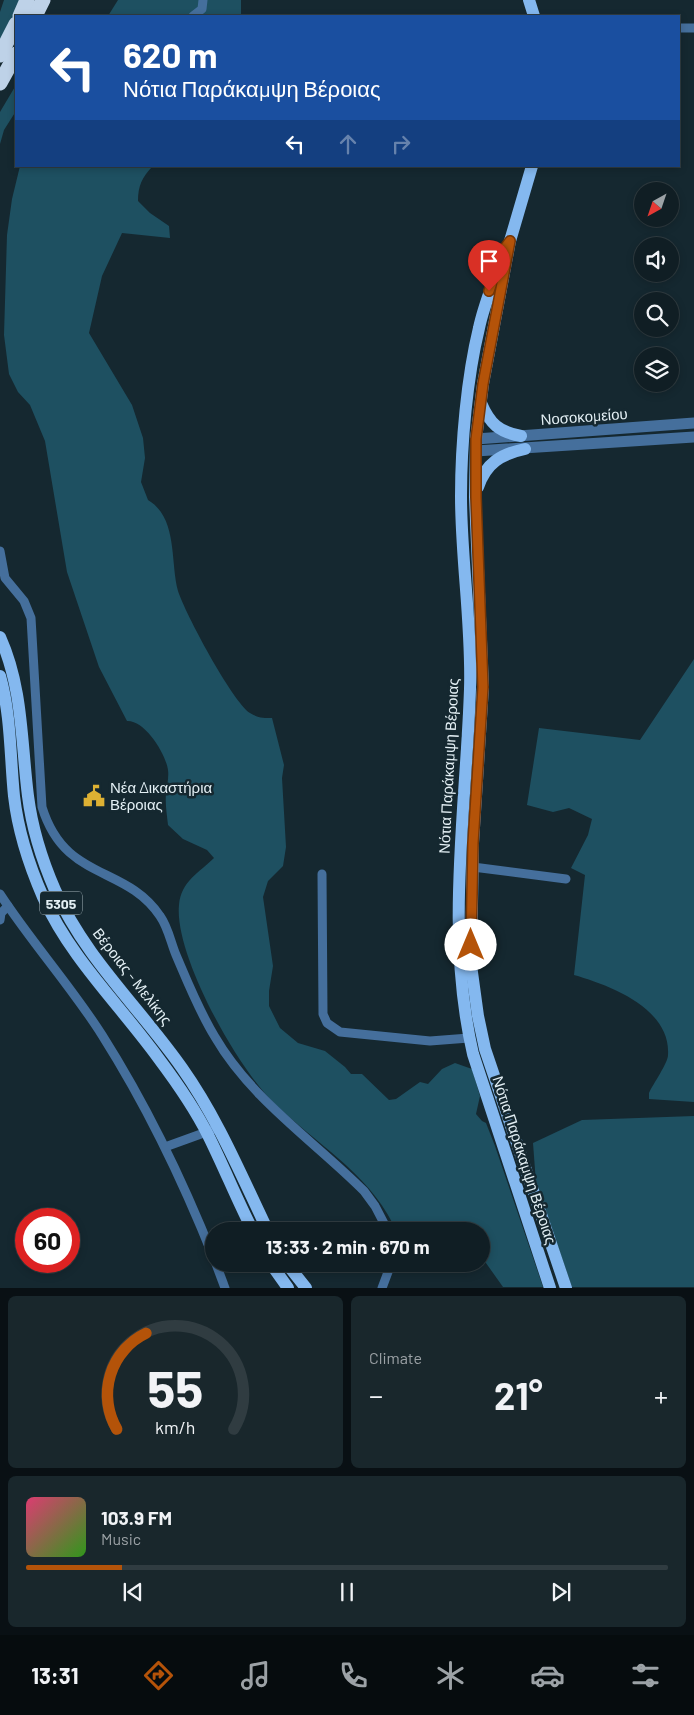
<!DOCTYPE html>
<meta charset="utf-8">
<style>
:root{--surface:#101e24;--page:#19272c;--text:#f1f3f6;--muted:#9ca2a6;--line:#303c41;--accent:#b45309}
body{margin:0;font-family:Barlow,sans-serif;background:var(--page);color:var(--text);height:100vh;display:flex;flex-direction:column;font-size:19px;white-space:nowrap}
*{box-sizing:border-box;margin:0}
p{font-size:16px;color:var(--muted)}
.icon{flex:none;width:28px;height:28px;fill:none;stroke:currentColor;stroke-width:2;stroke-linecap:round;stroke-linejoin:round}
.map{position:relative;height:1288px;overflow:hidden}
.sheet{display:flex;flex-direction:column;gap:8px;padding:8px;background:#091014;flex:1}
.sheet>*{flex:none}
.guide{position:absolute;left:15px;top:15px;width:665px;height:152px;border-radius:0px;box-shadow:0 2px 8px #0003,0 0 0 1px var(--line);background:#1a4fa0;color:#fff;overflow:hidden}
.needle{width:32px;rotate:220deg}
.buttons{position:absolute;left:634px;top:182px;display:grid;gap:10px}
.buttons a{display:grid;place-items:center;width:45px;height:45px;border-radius:50%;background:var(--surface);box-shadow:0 2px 8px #0003,0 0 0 1px var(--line);font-size:25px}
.speed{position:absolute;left:15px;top:1208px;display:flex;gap:10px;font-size:25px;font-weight:700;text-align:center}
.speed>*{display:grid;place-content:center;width:65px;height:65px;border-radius:50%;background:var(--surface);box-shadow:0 2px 8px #0003,0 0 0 1px var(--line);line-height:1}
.speed .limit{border:8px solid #d22;background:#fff;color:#111}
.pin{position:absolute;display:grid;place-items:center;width:42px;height:42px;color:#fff;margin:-51px -21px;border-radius:50% 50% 50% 0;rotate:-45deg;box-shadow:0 0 5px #0007}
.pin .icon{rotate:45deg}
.me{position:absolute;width:55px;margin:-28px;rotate:0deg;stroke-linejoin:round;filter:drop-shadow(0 0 4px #0008)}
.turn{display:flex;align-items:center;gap:18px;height:105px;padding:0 25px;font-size:22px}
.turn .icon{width:65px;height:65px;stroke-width:2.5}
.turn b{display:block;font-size:35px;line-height:42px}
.lanes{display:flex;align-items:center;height:48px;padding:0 25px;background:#0003;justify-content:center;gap:25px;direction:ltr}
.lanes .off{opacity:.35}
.big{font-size:38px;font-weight:700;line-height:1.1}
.sheet .widget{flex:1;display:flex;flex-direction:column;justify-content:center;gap:8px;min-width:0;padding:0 18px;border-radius:8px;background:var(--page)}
.sheet .dial{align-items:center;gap:0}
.dial svg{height:130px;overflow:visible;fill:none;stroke:var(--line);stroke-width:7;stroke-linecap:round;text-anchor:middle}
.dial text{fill:var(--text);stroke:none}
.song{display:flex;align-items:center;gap:15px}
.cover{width:60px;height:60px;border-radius:8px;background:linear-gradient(135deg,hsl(340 70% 55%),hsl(110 70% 35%))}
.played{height:5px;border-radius:2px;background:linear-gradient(90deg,var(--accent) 15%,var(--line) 15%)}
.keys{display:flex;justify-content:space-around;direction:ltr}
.heat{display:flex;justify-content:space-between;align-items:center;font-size:28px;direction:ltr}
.sheet .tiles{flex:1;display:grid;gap:8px;grid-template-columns:1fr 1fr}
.widget:last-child{grid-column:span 2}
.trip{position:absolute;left:205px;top:1222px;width:285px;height:50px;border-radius:25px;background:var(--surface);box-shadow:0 2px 8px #0003,0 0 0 1px var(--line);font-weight:700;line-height:50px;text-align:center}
.menu{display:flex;height:80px;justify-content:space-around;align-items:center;background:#060c0e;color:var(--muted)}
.menu .icon{width:35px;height:35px}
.menu .selected{color:var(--accent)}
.menu b{font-size:22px;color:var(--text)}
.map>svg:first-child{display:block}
.green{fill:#1e5061}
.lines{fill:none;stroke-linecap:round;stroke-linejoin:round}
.minor{stroke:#456f9c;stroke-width:9}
.tertiary{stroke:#456f9c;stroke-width:11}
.primary{stroke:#84b8ef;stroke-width:12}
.motorway{stroke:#bed2e8;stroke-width:15}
.route-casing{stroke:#753606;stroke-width:12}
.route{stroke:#b45309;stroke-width:9}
.labels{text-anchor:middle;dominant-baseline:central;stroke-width:5;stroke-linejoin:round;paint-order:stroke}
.shield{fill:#152830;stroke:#a5b3b9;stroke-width:1}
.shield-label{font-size:14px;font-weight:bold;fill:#e3eff4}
.street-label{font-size:15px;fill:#e3eff4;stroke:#152830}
.poi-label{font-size:15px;fill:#e3eff4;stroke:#152830;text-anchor:start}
</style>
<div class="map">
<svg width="694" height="1288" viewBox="0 0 694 1288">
<rect width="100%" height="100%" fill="#152830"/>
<!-- green -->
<g class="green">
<polygon points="4,0 24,0 0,42 0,12"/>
<polygon points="118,0 241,0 241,16 108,16"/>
<polygon points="16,85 16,111 4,130 0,144 0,112"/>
<path d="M20,166H153C142,177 138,186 138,201L150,213L169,226L170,238L122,233L102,276L89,333L132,405L143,438L145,458L141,482L148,500C178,518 170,561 178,591C185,613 232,701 250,713C258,718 264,718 272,718L284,765L282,778L286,847L283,866L268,881L263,897L273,966L269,991V1006L280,1028L298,1043L325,1051L345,1067L351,1074H362L389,1100L396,1099L420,1082L428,1084L442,1069L455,1063L472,1069L480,1096L476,1114L482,1121L486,1123L495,1146L543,1287H503L481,1256V1231H433L427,1228L393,1224C367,1172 315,1143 274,1103C238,1069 174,955 179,905C181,881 200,872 214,858L207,850L183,839L168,825C167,815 165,804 166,794C167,786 169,777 168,770C166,754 145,720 127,721L99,667L67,572L45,441L30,405L18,392L9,374L4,335L7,235L12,199Z"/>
<path d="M694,659V1102L649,1099V1093C653,1084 668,1063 668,1055C671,1008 609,985 574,975L585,875L571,868L588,835L592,819L569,808L553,812L527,805L539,728L640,740Z"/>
<polygon points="694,1116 694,1287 572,1287 536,1183 533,1143 582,1120"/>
</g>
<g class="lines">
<!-- minor -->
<g class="minor">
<polyline points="193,16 202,9 203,0"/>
<polyline points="679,28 694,28"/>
<path d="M0,551L5,578L24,601L31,618L42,807C65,882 125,864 160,916C168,927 171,943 176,955C188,983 199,1011 215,1037C251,1099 314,1141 364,1191L375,1206L388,1231"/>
<polyline points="473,867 566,879"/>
<polyline points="322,874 323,1014 327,1023 340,1032 430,1041 469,1038"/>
<path d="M0,894C32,943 71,986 102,1035C147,1106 183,1181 214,1259"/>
<polyline points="0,920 1,913 8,906"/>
<polyline points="165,1147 212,1130"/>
<polyline points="216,1264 225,1288"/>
<polyline points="382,1288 391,1264"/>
</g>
<!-- tertiary -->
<g class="tertiary">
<polyline points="476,439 694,423"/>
<polyline points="476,451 694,437"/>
</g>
<!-- primary -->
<g class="primary">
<polyline points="529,0 534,16"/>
<polyline points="532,166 510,241 483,384 476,439 475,497 483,687 473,843 471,965 478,1016 485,1049 566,1288"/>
<path d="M501,259C494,282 484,304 479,328C467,377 461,444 461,496C461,560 472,625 470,689C466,811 445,933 473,1054L550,1288"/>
<path d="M481,403C490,424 499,432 521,436"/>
<path d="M478,487C486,463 501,454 525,449"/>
<path d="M0,637C23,688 21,741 28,796C32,828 42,860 55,890C85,958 140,1008 182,1068C218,1119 241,1175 268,1231"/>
<path d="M0,676C11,715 10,756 14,796C18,831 29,865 43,897C71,959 120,1005 159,1059C177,1083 195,1109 208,1135C224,1167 237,1200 253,1231"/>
<polyline points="271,1264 288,1288"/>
<polyline points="287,1264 306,1288"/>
</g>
<!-- motorway -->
<g class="motorway">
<polyline points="20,16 27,0"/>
<polyline points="35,16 43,0"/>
<polyline points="0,55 16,24"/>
<polyline points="0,83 16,54"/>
</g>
</g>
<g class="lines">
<!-- route casing -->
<g class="route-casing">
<polyline id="route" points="471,945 473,843 483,687 476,497 476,439 483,384 510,241 504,249 489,291"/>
</g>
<!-- route -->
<use href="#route" class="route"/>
</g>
<!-- icons -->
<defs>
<g id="civic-bare" transform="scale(1.725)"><path d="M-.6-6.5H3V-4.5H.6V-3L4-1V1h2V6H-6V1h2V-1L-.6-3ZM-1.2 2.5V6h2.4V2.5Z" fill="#ddb133" stroke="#152830" stroke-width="2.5" paint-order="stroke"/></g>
</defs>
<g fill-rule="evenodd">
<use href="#civic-bare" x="94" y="796"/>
</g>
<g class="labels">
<!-- shield labels -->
<rect class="shield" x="40" y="891.5" width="42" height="23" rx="4"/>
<g class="shield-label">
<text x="61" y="903">5305</text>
</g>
<!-- street labels -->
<g class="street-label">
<text transform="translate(584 416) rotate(-4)">Νοσοκομείου</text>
<text transform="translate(448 766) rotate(-87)">Νότια Παράκαμψη Βέροιας</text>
<text transform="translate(133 976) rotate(52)">Βέροιας - Μελίκης</text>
<text transform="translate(525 1160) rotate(72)">Νότια Παράκαμψη Βέροιας</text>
</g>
<!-- poi labels -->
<g class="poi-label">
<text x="110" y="787">Νέα Δικαστήρια<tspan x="110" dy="17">Βέροιας</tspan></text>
</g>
</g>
</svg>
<div class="buttons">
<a><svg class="needle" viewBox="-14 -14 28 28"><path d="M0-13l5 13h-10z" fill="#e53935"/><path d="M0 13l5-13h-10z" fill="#9ca2a6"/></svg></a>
<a><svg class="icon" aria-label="sound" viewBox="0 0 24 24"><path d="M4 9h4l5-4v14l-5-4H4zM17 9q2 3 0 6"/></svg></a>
<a><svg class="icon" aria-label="search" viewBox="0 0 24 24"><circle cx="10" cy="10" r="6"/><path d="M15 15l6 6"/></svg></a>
<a><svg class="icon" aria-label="layers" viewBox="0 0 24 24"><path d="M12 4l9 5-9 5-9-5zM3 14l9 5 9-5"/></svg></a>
</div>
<div class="speed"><div class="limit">60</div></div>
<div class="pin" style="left:489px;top:291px;background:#d93025"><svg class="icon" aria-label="arrive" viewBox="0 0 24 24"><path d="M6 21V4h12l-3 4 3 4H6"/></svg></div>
<svg class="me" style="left:471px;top:945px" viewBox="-20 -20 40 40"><circle r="19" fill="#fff"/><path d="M0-13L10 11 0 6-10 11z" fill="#b45309"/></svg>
<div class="trip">13:33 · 2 min · 670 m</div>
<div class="guide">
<div class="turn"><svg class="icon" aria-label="left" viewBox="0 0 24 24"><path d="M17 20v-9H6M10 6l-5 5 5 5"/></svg><div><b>620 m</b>Νότια Παράκαμψη Βέροιας</div></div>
<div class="lanes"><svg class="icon" aria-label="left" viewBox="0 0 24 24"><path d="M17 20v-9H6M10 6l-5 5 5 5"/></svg><svg class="icon off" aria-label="ahead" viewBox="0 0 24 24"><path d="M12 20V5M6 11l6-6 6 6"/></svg><svg class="icon off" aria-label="right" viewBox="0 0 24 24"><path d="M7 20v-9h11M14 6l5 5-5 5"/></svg></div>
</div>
</div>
<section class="sheet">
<div class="tiles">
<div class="widget dial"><svg viewBox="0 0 100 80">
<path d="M14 69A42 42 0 1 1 86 69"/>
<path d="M14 69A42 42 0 0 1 32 10" stroke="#b45309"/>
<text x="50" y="56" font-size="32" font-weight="700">55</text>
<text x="50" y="72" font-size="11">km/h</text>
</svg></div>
<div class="widget"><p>Climate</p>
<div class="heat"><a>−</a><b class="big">21°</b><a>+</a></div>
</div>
<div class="widget">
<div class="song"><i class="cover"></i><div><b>103.9 FM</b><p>Music</p></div></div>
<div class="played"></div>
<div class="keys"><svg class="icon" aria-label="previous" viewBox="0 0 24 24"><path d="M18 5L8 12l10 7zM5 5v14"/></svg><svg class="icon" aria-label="pause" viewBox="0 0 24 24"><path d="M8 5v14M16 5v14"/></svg><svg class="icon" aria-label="next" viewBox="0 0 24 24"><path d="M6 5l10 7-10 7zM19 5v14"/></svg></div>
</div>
</div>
</section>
<nav class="menu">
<b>13:31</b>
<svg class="icon selected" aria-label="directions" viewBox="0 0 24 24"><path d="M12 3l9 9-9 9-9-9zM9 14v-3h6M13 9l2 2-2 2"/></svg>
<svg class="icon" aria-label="music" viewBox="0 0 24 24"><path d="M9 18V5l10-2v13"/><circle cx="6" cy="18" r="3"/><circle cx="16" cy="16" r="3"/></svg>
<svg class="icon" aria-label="phone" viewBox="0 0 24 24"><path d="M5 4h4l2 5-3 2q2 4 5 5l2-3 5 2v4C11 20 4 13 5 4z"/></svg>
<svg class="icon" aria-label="climate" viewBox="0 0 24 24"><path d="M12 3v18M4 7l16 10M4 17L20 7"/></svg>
<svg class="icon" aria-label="car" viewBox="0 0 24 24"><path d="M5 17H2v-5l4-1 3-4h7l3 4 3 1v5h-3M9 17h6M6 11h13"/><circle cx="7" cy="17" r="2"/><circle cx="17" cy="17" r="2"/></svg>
<svg class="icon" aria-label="filters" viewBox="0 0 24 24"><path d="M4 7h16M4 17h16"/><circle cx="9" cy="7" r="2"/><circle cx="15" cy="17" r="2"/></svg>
</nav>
